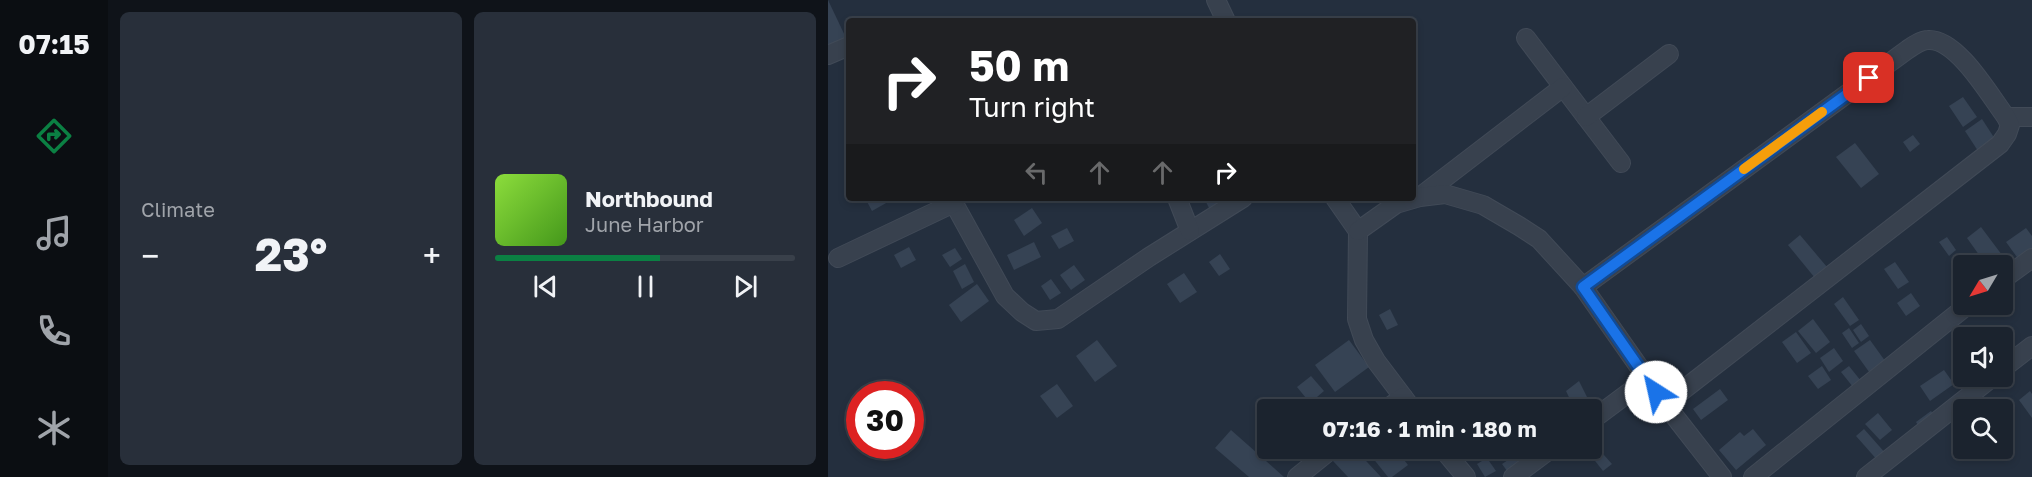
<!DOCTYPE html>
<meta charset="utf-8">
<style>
:root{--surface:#1b232e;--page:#282f3a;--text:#f1f3f6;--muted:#a0a4aa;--line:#39404a;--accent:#0b8043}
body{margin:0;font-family:"Golos Text",sans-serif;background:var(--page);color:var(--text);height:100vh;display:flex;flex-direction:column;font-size:22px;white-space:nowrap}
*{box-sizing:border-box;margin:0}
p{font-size:20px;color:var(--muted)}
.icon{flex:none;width:33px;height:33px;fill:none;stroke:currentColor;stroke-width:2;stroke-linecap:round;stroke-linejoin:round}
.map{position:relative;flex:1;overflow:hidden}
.side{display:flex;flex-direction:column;gap:12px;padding:12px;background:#0f1319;width:720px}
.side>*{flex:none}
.banner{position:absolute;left:18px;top:18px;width:570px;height:183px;border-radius:6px;box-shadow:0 3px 9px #0003,0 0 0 2px var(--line);background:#202124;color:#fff;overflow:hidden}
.needle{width:39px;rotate:232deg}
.fabs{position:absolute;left:1125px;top:255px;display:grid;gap:12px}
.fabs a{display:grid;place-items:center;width:60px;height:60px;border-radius:6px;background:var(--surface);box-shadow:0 3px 9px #0003,0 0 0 2px var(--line);font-size:30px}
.speed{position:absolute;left:18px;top:381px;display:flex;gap:12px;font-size:30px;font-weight:700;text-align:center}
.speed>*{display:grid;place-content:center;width:78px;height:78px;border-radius:50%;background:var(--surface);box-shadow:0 3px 9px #0003,0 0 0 2px var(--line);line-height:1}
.speed .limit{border:9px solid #d22;background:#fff;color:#111}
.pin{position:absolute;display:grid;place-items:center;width:51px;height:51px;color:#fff;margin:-26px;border-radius:12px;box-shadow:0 3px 9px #0006}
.me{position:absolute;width:66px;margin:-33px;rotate:325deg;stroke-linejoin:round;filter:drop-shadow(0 0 4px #0008)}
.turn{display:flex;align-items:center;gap:21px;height:126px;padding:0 24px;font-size:27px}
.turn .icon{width:78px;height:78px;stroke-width:2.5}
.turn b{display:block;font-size:42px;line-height:51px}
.lanes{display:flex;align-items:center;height:57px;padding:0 24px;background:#0003;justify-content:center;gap:30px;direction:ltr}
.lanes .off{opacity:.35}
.big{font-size:45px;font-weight:700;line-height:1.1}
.side .tile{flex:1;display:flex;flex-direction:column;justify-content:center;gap:9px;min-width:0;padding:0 21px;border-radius:9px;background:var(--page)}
.song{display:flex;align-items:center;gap:18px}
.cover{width:72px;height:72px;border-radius:9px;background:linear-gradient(135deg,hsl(90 70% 55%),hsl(100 70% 35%))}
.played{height:6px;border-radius:3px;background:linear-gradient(90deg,var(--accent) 55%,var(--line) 55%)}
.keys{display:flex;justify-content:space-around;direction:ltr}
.heat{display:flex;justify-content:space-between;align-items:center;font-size:33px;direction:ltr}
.side .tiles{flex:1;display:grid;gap:12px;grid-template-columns:repeat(2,1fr)}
.trip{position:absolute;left:429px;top:399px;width:345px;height:60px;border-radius:6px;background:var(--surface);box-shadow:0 3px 9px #0003,0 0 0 2px var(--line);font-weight:700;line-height:60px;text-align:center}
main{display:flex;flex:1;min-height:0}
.tabs{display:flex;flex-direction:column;width:108px;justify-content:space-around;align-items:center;background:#0b0e12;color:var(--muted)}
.tabs .icon{width:42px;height:42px}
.tabs .selected{color:var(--accent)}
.tabs b{font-size:27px;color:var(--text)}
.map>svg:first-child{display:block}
.building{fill:#364354}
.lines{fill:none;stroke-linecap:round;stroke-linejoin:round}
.minor-casing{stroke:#414a57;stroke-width:20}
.minor{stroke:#38414e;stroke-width:18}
.route-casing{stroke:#114b97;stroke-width:15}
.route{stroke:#1a73e8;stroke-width:10}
.slow{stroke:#f59e0b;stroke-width:10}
</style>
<main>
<nav class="tabs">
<b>07:15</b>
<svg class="icon selected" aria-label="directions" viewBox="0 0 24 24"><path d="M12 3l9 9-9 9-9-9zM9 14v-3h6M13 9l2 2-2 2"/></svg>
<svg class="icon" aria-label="music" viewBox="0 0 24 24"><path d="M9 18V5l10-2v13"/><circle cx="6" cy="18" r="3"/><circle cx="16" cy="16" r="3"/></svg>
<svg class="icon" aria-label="phone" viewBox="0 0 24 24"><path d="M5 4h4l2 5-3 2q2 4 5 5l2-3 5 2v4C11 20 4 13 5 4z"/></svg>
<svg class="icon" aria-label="climate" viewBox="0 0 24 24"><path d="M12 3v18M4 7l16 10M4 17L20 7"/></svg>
</nav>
<section class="side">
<div class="tiles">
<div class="tile"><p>Climate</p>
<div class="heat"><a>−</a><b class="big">23°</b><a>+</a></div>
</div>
<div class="tile">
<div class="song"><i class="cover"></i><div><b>Northbound</b><p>June Harbor</p></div></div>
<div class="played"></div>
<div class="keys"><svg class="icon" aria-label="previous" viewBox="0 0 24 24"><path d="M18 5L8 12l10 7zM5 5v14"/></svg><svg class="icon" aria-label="pause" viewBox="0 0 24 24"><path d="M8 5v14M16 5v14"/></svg><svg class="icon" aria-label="next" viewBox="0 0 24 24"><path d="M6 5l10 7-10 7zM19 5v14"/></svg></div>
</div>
</div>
</section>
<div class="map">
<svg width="1204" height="477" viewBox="0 0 1204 477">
<rect width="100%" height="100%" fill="#242f3e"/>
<!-- building -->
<g class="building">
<polygon points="0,0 19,40 0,49"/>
<polygon points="1135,97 1149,117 1135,127 1121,106"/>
<polygon points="1154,119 1167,139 1150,151 1137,131"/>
<polygon points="1085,135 1092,144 1082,152 1075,142"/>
<polygon points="1027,143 1051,174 1033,188 1008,157"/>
<polygon points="37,198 67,198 44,211"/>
<polygon points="376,198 407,198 382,210"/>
<polygon points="204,208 214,223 196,236 186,220"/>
<polygon points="1153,227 1174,255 1159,266 1139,238"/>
<polygon points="239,228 246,241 231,249 223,236"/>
<polygon points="1198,228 1204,236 1204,250 1191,260 1178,242"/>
<polygon points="972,235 999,267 987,278 960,245"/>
<polygon points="1119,237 1128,250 1121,256 1111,242"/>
<polygon points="206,242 213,257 186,270 179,255"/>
<polygon points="81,247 88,260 73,268 66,255"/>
<polygon points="127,248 134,259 122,267 114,255"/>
<polygon points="392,254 402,269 391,276 381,262"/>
<polygon points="1067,262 1081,282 1070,289 1056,269"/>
<polygon points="137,264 146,282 134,289 125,271"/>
<polygon points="246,265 257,280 243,290 232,275"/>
<polygon points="356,273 369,292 352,303 339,284"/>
<polygon points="223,279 233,293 222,300 213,286"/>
<polygon points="149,284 161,301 133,322 121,305"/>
<polygon points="1083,293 1092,306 1078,316 1069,303"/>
<polygon points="1015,297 1031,320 1022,326 1006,304"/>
<polygon points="562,309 570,325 559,330 551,315"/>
<polygon points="985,319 1002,342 988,353 970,331"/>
<polygon points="1033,324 1041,336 1033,342 1025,330"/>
<polygon points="1021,328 1031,343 1024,348 1014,333"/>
<polygon points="968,332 983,353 969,363 954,342"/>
<polygon points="269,340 289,366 267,382 248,356"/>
<polygon points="521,340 541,367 507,392 487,365"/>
<polygon points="1042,340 1060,365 1044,376 1026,351"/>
<polygon points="1006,348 1015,361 1001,372 992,358"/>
<polygon points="994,366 1003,380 990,389 980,376"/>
<polygon points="1021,366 1033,381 1025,387 1013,372"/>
<polygon points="1116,370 1126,384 1102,401 1092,386"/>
<polygon points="483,376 496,391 482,403 469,387"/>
<polygon points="751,381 760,399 746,408 738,391"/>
<polygon points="229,384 245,406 229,418 212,396"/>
<polygon points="892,389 900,400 873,420 865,409"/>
<polygon points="1202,391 1204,394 1204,418 1191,400"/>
<polygon points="1103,411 1109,419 1093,430 1088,422"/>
<polygon points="1050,413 1064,430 1052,440 1037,424"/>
<polygon points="925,429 938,445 908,470 891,450 912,432 916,436"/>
<polygon points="1036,429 1059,455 1051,462 1028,436"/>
<polygon points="403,430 456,477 421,477 387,448"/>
<polygon points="768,446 784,464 775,471 760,452"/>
<polygon points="518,448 526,448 553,477 520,477 505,461"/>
<polygon points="555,448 567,448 580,465 564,477 560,477 544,457"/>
<polygon points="686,456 693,467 682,475 674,464"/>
<polygon points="659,458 668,471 657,477 649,464"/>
</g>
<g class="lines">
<!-- minor casing -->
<g class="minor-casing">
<g id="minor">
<polyline points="388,0 398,21"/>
<polyline points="698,38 793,163"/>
<polyline points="0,55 21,46"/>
<polyline points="758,117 841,54"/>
<polyline points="1178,117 1204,117"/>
<polyline points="593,196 735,87"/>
<polyline points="123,198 177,296 194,312 208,321 230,319 321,257 415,198"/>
<polyline points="349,198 362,231"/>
<polyline points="507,198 530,231 529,319 536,340 548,361 585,410"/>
<polyline points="530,231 568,204 592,197 617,194 655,205 691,226 711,239 755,287 837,404 894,477"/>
<polyline points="10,258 126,203"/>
<polyline points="1174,280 1204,258"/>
<path d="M755,287L1079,50C1085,46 1093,40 1100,40C1129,38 1162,96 1178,117L1182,125L1179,134L1172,144L837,404"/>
<polyline points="1174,369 1204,346"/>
<polyline points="557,410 575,397"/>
<polyline points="764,420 819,379"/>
<polyline points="614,448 638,477"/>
<polyline points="469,477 505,448"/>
<polyline points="685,477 724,448"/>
<polyline points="925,477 1141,304"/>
<polyline points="1038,477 1166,376"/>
</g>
</g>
<!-- minor -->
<use href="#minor" class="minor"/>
</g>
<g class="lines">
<!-- route casing -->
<g class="route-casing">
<polyline id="route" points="828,392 755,287 1041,78"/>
</g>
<!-- route -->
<use href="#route" class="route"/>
<!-- slow -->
<polyline class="slow" points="916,169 994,112"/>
</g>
</svg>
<div class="fabs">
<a><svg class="needle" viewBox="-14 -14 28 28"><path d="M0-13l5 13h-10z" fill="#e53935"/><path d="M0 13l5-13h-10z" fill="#a0a4aa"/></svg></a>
<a><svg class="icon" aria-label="sound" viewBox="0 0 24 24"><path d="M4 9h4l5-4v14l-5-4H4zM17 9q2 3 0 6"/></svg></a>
<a><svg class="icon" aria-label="search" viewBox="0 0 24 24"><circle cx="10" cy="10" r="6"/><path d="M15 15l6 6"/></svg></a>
</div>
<div class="speed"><div class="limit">30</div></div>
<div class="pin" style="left:1041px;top:78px;background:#d93025"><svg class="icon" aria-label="arrive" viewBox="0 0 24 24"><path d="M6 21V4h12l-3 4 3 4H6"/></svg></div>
<svg class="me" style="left:828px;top:392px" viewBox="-20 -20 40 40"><circle r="19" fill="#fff"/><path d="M0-13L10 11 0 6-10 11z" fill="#1a73e8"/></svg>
<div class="trip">07:16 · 1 min · 180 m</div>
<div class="banner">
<div class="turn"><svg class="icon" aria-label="right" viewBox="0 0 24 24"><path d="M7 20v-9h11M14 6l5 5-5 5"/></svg><div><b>50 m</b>Turn right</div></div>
<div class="lanes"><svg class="icon off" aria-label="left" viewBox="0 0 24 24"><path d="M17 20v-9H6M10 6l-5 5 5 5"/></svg><svg class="icon off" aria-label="ahead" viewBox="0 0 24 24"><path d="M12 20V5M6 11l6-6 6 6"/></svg><svg class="icon off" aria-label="ahead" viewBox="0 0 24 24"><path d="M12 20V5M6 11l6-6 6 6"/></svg><svg class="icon" aria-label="right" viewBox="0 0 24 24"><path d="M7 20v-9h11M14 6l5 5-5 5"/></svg></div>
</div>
</div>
</main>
